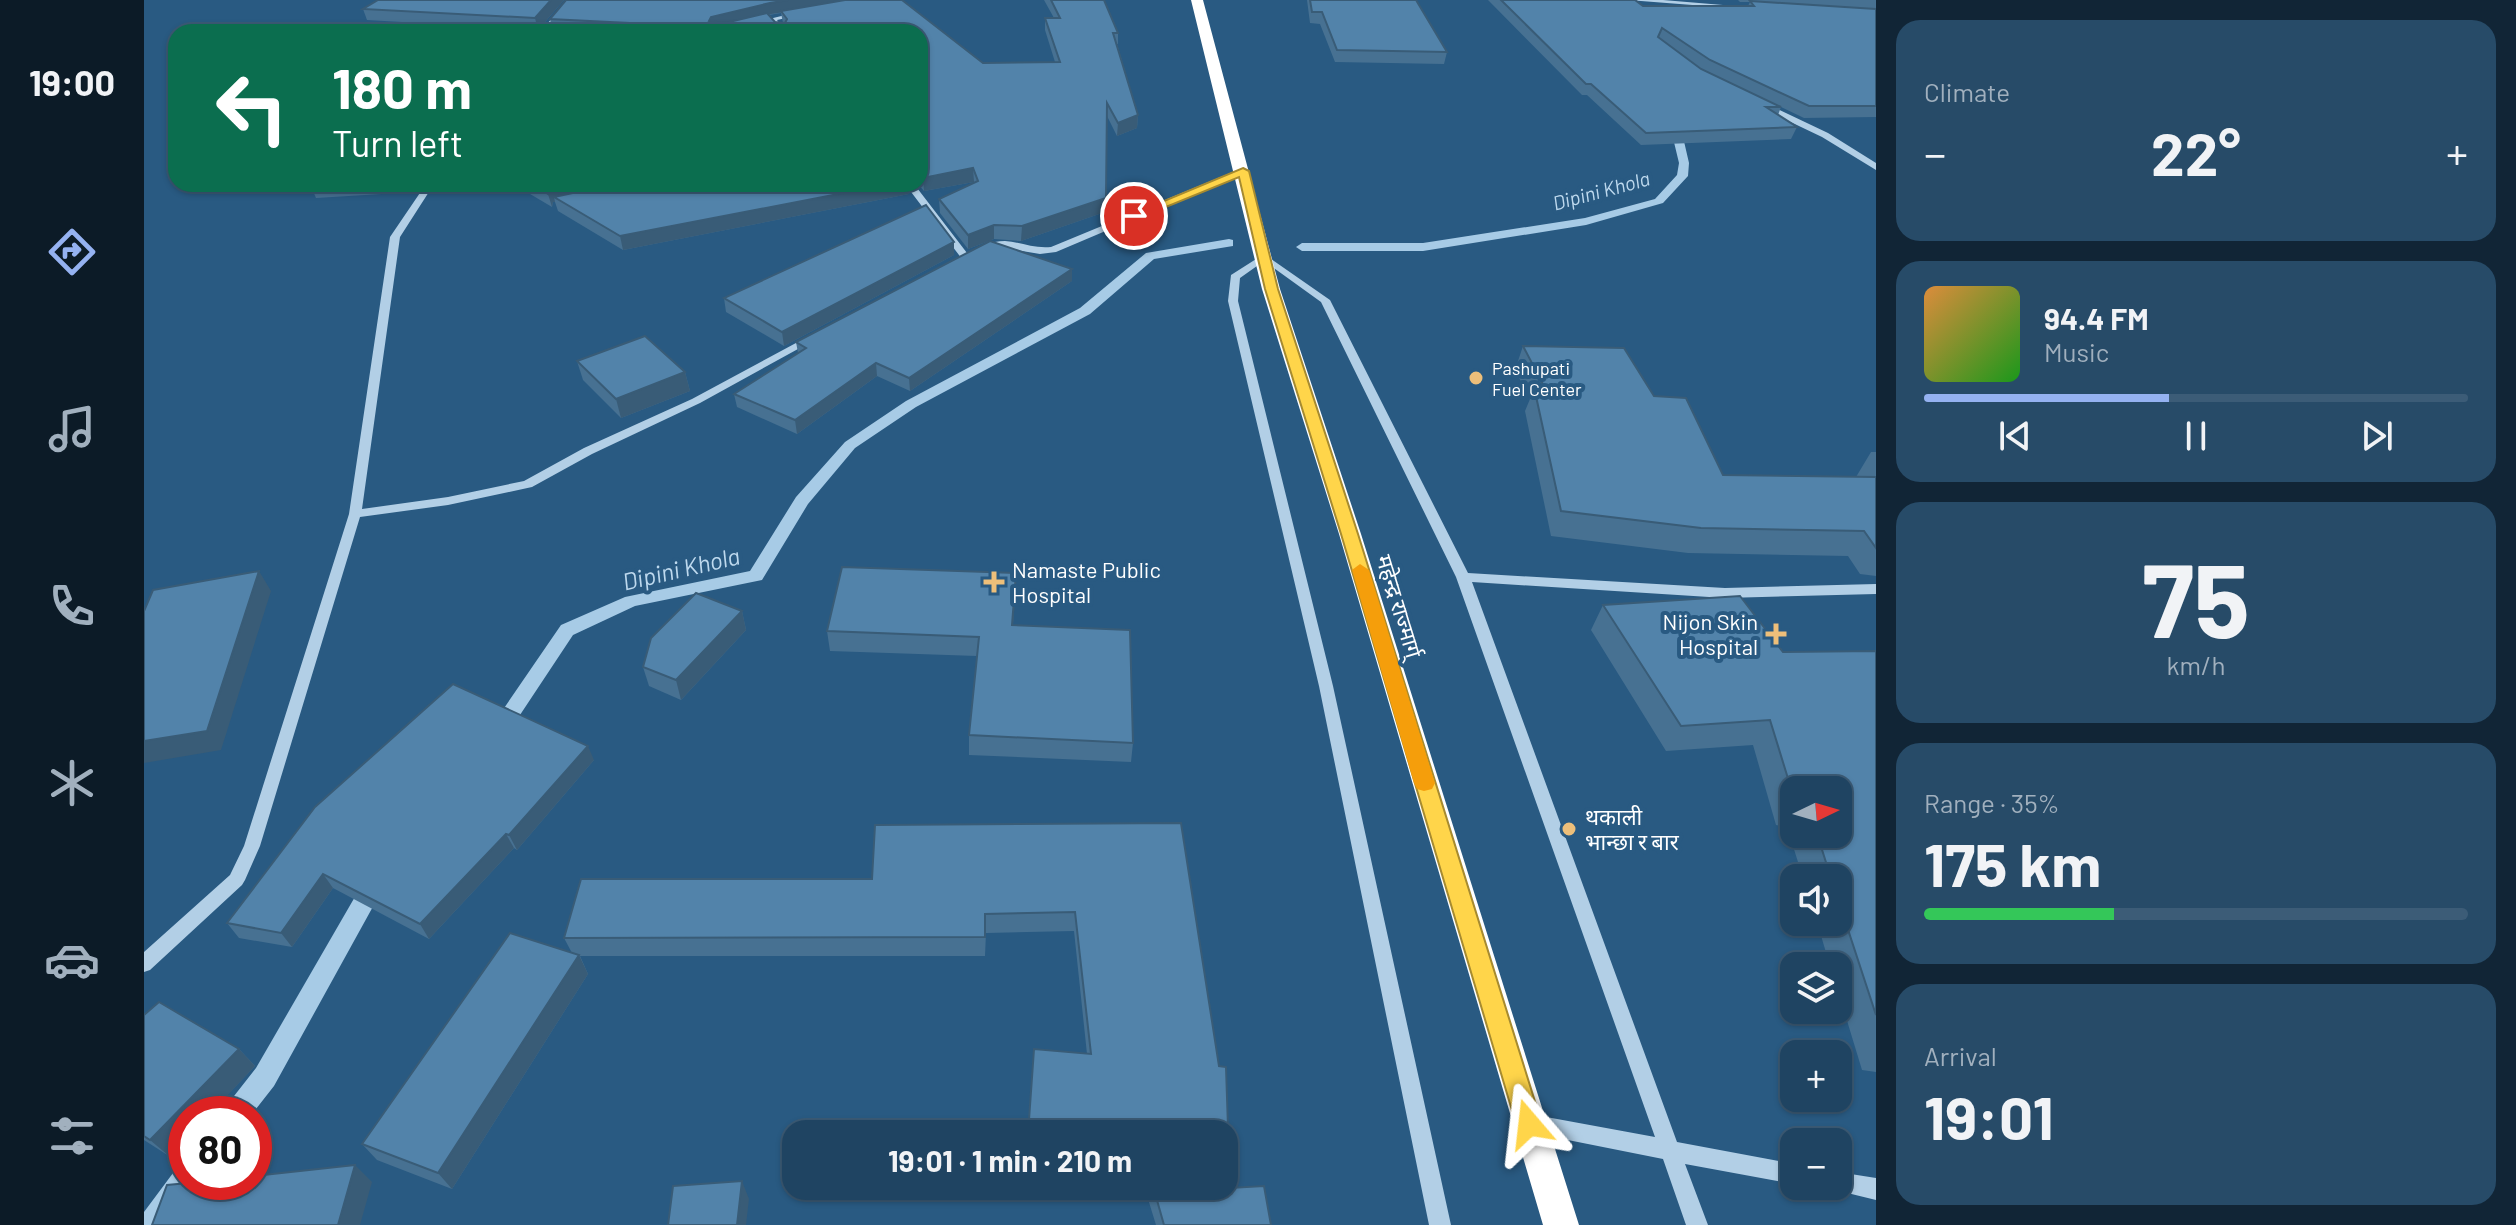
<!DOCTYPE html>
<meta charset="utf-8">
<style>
:root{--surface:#1f4462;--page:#274b68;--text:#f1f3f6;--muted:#a1b0be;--line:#3c5c77;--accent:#95b2f1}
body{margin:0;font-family:Barlow,"Noto Sans Devanagari",sans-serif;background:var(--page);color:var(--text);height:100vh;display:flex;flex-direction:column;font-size:30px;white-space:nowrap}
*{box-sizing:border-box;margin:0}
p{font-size:26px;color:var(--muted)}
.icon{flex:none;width:44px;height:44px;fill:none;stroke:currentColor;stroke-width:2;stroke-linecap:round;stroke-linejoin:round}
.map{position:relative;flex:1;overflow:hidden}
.side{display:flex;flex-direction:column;gap:20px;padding:20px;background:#112536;width:640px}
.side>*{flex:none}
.hud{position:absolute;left:24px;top:24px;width:760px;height:168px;border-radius:24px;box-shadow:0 2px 6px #0004,0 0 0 2px var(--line);background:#0b6e4f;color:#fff;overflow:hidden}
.needle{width:52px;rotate:85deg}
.buttons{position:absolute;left:1636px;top:776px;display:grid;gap:16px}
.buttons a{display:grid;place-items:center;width:72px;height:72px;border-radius:16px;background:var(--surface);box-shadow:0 2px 6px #0004,0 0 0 2px var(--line);font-size:40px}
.speed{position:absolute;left:24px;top:1096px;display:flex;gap:16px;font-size:40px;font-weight:700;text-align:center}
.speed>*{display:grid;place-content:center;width:104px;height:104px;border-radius:50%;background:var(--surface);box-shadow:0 2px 6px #0004,0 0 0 2px var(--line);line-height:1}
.speed .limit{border:12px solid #d22;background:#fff;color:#111}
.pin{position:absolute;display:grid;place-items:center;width:68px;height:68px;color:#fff;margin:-34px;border:4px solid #fff;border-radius:50%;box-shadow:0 2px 8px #0007}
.me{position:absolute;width:88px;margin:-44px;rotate:343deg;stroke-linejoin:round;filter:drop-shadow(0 0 6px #0008)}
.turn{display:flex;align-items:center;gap:28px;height:168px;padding:0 32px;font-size:36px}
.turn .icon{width:104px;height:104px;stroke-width:2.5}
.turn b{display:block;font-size:56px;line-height:68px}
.big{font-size:60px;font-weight:700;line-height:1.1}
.side .card{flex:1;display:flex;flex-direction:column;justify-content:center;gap:12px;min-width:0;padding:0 28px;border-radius:24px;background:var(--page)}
.side .dial{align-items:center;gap:0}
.dial b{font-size:104px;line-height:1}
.song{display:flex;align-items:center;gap:24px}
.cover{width:96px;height:96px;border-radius:12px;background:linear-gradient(135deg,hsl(30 70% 55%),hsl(120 70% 35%))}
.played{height:8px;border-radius:4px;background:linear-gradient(90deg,var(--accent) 45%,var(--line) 45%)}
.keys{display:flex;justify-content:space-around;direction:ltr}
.heat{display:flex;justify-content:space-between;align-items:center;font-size:44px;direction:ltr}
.charge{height:12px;border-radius:6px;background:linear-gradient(90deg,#34c759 35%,var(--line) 0)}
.trip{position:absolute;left:638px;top:1120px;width:456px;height:80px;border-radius:24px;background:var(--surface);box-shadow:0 2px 6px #0004,0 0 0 2px var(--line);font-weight:700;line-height:80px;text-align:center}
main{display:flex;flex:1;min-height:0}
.tabs{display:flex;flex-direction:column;width:144px;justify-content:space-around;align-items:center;background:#0c1b27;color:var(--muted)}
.tabs .icon{width:56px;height:56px}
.tabs .current{color:var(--accent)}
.tabs b{font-size:36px;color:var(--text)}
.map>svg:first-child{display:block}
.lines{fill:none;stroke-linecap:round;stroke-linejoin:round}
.stream{fill:#a7cbe6;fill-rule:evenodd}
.minor{fill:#b2cfe6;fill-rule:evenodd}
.highway{fill:#fff;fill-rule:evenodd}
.wall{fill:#477192;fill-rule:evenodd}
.shaded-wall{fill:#395c77}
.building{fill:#5283aa;stroke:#395c77;stroke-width:2}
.route{fill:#ffd54a;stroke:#a68a30;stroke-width:2}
.slow{fill:#f59e0b}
.poi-dot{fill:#edbf7a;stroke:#295a82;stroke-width:3}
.labels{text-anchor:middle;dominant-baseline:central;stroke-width:8;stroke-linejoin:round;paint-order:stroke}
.far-poi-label{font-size:18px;fill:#fff;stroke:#295a82;text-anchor:start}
.far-water-label{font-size:20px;font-style:italic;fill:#bed9ee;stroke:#295a82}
.poi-label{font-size:22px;fill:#fff;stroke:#295a82;text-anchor:start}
.street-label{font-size:22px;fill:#fff;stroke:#295a82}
.water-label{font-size:24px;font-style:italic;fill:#bed9ee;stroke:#295a82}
</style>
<main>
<nav class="tabs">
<b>19:00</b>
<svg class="icon current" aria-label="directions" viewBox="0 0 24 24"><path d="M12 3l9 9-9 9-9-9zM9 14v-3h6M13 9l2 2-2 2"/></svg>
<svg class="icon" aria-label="music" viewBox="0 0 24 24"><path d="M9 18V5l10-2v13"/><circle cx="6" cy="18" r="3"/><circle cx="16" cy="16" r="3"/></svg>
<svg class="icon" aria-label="phone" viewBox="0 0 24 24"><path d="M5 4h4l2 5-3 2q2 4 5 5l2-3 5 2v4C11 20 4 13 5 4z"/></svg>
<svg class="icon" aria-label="climate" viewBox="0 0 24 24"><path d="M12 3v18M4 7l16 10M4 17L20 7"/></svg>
<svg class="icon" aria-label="car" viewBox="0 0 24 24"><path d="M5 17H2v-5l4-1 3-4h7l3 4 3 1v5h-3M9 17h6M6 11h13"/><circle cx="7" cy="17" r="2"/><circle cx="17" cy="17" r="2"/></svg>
<svg class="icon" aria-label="filters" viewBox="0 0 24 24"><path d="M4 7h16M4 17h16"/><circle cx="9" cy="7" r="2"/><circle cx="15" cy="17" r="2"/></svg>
</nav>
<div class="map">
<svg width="1732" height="1225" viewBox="0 0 1732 1225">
<rect width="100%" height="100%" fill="#295a82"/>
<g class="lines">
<!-- stream -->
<g class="stream">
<polygon points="1522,123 1539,137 1545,163 1544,176 1519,203 1442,225 1279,251 1158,251 1152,247 1158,243 1279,243 1441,218 1511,199 1533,175 1535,163 1529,138 1517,126"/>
<polygon points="1085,239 1089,240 1089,246 1010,259 946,314 772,407 711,448 664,504 618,580 491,606 429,635 370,724 359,734 345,734 342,729 356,714 417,625 481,597 606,571 652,497 701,442 762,401 936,308 1002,253"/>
<polygon points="231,873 239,876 242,883 130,1086 108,1114 79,1114 83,1105 112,1068 223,876"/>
<polygon points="42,1166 42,1182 54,1182 52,1189 24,1225 0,1225 0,1212 32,1169"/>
</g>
<!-- minor -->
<g class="minor">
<polygon points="424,0 431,0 403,32 396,32"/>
<polygon points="1484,0 1519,0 1603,7 1600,9"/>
<polygon points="654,12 656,15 633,20 642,32 635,32 625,19"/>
<polygon points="1617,104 1623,104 1684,133 1732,163 1732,170 1678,137 1617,108"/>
<path d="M1096,169L1103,171L912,252L896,254L853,247L821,260L818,259L761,184H770L823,253C835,247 847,241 861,241C877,242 891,249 907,247Z"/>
<polygon points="282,184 290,184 256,237 218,509 304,497 380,481 440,448 548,399 665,336 673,336 674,338 556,403 448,454 388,487 304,505 216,517 116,846 101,880 98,885 6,970 0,972 0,952 86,875 100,846 205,514 246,237"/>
<polygon points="1120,254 1186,300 1324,573 1581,588 1732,584 1732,594 1581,598 1328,582 1533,1142 1650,1164 1650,1184 1541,1164 1564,1225 1542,1225 1519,1159 1379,1131 1376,1124 1379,1117 1386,1114 1511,1137 1312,577 1177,302 1120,261 1096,278 1094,301 1189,686 1307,1225 1285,1225 1175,686 1084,301 1087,275"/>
<polygon points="1694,1172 1732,1178 1732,1200 1687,1189 1685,1186 1694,1186"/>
</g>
<!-- highway -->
<polygon class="highway" points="1047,0 1059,0 1136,289 1217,534 1435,1225 1399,1225 1195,534 1118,289"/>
</g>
<!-- wall -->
<g class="wall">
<polygon points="420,0 394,30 223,20 219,9"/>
<path d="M758,0L839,63L911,62L901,30V18H910L900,0H960L974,33V44H973L994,115L993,128L973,136L963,116L961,212L877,241L850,239L824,249L796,213L795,199L830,183V182L780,191L774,184H776V32H439L408,30L406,19ZM637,13L639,23L631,22L625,15Z"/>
<polygon points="1163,0 1272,0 1303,52 1300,64 1191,62 1176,24 1166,23"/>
<polygon points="1344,0 1491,0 1499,6 1604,6 1606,2 1596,2 1594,0 1732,0 1732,117 1660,118 1637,107 1634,115 1653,127 1647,139 1497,145 1443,95 1438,95"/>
<polygon points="166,184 259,184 254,193 172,198"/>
<polygon points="373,184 764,184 765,194 479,250 414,211 411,202 409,202 408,207 381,191 379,185 373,186"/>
<polygon points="810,255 640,346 582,312 580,298"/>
<polygon points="928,281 766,391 733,376 653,434 593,407 590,394 654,353 652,342"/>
<polygon points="1379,346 1510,396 1579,475 1712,477 1727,452 1732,452 1732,576 1716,574 1704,556 1544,553 1407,536 1381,411 1386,399 1371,370"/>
<polygon points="433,361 541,372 546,391 477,418 439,380"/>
<polygon points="872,573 869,625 989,743 987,762 825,755 825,735 833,656 686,651 683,631"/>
<path d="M1459,605L1639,652L1732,651V1072L1718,1070L1694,991V966H1686L1673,922H1694V878H1659L1643,827L1632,825L1609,745L1522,751L1447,630ZM1650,790L1694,834H1650Z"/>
<polygon points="598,611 602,630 537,700 505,686 499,667"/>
<polygon points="450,760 373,850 370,848 285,939 189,888 148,947 95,938 83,923 171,807"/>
<polygon points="1037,823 1086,1188 1127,1225 1012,1225 1000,1186 1080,1186 943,1054 930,931 842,933 841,956 436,956 444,974 308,1189 233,1160 218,1144 428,953 420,938 728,879"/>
<polygon points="0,1015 95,1049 111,1066 25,1156 0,1140"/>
</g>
<!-- shaded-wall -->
<g class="shaded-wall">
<polygon points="407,0 420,0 394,30 391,18"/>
<polygon points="644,0 721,0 627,14 569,29 565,21 567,17 626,3"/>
<polygon points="994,115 993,128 973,136 974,123"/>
<polygon points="829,168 830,182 780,191 779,178"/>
<polygon points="251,184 259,184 254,193"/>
<polygon points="426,184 494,184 410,197 411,202 409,202 408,207 404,194 406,188"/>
<polygon points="746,184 764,184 765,194 479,250 476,236"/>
<polygon points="962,198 961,212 877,241 878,226"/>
<polygon points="850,225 850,239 824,249 824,235"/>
<polygon points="810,242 810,255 640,346 638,332"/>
<polygon points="928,269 928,281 766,391 765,378"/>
<polygon points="732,363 733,376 653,434 651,420"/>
<polygon points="541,372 546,391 477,418 472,399"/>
<polygon points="115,571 127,591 77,750 0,763 0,741"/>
<polygon points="872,573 872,593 867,644 868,625"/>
<polygon points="598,611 602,630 537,700 532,680"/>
<polygon points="444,746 450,760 373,850 365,835"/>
<polygon points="362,834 370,848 285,939 276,924"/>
<polygon points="179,874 189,888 148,947 137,933"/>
<polygon points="435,955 444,974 308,1189 294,1173"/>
<polygon points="95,1049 111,1066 66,1114 42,1114 42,1139 25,1156 6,1140"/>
<polygon points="211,1165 228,1182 216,1225 194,1225"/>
<polygon points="598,1181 605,1199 602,1225 593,1225"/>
</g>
<!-- building -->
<g class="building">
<polygon points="234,0 407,0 391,18 219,9"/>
<polygon points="422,0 644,0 626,3 567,17 565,21 581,23 623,13 631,22 641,23 643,19 637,11 701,0 758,0 839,63 916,62 901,18 916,18 907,0 960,0 974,33 969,33 994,115 974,123 963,103 962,198 878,226 850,225 824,235 795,199 834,181 829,168 779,178 776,174 776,32 486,32 485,23 406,19"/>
<polygon points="1166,0 1272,0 1303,52 1193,50 1178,12 1168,12"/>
<polygon points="1357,0 1491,0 1499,6 1610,6 1606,1 1732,9 1732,106 1665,106 1566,60 1518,28 1514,37 1557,69 1637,107 1622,107 1653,127 1502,133 1447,84 1442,84"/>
<polygon points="388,184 426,184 406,188 404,194"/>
<polygon points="471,184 746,184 476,236 410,197"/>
<polygon points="782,205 810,242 638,332 580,298"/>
<polygon points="846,241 928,269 765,378 732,363 651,420 590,394 662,348 652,342"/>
<polygon points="501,336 541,372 472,399 433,361"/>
<polygon points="1379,346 1480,348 1510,396 1542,398 1579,475 1732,477 1732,548 1720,531 1557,528 1417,511 1390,387 1401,388"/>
<polygon points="698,567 872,573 868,625 986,630 989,743 825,735 835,637 683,631"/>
<polygon points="115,571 63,731 0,741 0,611 9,590"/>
<polygon points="552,593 598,611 532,680 499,667 507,638"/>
<polygon points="1596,596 1639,652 1732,651 1732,1015 1694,899 1694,878 1687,878 1673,834 1694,834 1694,790 1650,790 1650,798 1626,720 1537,726 1459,605"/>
<polygon points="309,684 444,746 365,835 362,834 276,924 179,874 137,933 83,923 171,807"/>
<polygon points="1037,823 1075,1066 1082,1067 1086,1188 1120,1186 1127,1225 1020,1225 1009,1186 1080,1186 1080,1134 884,1134 890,1049 947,1054 931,912 841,914 841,937 420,938 437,879 728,879 731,825"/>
<polygon points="366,933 435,955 294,1173 218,1144"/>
<polygon points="15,1002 95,1049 6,1140 0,1136 0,1015"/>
<polygon points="211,1165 194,1225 8,1225 23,1185 55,1182 110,1182 110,1176"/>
<polygon points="598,1181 593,1225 524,1225 529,1186"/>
</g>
<!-- route -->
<polygon class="route" points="1099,168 1105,171 1134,289 1214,534 1398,1124 1394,1133 1385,1137 1376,1133 1372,1124 1197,534 1121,289 1095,177 995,218 984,216"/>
<!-- slow -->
<polygon class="slow" points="1216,564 1225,570 1291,783 1288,789 1280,791 1273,789 1270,783 1208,570"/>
<!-- markers -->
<g class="poi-dot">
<circle cx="1332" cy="378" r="8"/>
<path d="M846 570h8v8h8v8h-8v8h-8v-8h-8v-8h8z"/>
<path d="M1628 622h8v8h8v8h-8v8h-8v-8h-8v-8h8z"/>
<circle cx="1425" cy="829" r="8"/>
</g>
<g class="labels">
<!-- far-poi labels -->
<g class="far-poi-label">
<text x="1348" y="368">Pashupati<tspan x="1348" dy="21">Fuel Center</tspan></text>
</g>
<!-- far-water labels -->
<g class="far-water-label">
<text transform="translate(1457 190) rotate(-15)">Dipini Khola</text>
</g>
<!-- poi labels -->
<g class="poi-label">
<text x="868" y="569">Namaste Public<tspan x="868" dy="25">Hospital</tspan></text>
<text x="1614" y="621" text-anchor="end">Nijon Skin<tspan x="1614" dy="25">Hospital</tspan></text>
<text x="1441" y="816">थकाली<tspan x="1441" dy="25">भान्छा र बार</tspan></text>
</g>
<!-- street labels -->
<g class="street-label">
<text transform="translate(1256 606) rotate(73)">महेन्द्र राज्मार्ग्</text>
</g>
<!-- water labels -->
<g class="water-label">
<text transform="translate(537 568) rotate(-13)">Dipini Khola</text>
</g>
</g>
</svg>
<div class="buttons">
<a><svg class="needle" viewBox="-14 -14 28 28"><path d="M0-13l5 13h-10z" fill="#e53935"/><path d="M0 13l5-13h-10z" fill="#a1b0be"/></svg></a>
<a><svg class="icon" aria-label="sound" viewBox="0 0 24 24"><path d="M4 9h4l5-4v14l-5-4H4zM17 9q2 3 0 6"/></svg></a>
<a><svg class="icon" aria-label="layers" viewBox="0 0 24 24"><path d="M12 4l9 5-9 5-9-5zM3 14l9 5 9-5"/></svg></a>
<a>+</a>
<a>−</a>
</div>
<div class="speed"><div class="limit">80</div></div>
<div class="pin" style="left:990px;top:216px;background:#d93025"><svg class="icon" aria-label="arrive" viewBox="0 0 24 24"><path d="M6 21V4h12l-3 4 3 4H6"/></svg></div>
<svg class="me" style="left:1385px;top:1124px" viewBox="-20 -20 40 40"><path d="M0-17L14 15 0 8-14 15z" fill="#ffd54a" stroke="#fff" stroke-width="4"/></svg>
<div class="trip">19:01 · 1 min · 210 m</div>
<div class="hud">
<div class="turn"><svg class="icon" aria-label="left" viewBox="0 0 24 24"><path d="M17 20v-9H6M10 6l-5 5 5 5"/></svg><div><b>180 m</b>Turn left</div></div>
</div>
</div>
<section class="side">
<div class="card"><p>Climate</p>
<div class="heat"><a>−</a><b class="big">22°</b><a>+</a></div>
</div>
<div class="card">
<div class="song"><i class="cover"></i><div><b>94.4 FM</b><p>Music</p></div></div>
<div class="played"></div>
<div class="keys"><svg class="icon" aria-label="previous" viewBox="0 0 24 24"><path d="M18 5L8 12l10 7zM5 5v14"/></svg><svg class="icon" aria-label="pause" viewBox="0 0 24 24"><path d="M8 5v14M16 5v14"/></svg><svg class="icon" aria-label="next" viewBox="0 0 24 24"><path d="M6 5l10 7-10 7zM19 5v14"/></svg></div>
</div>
<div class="card dial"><b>75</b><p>km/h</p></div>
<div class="card"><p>Range · 35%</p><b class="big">175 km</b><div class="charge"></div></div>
<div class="card"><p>Arrival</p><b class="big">19:01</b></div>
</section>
</main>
